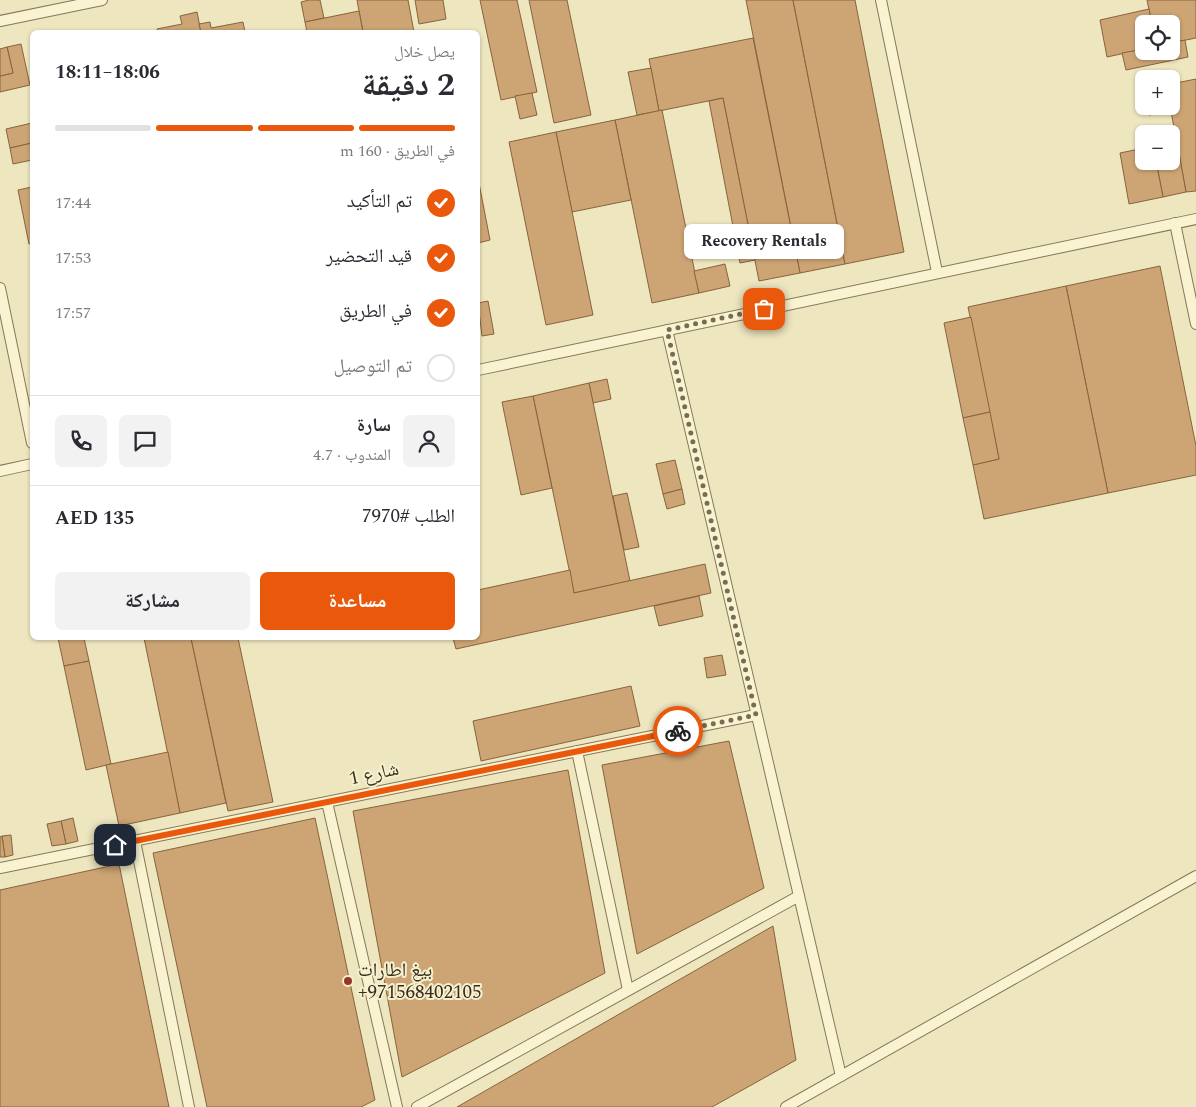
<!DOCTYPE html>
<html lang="ar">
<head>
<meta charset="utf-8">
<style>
	:root { --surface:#fff; --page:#f2f2f3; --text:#2b2b33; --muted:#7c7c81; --line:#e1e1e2; --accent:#ea580c }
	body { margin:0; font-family:Spectral,"Noto Naskh Arabic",serif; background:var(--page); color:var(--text); direction:rtl; height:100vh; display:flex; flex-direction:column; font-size:19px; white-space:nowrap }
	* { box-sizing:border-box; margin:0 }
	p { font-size:16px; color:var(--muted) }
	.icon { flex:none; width:28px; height:28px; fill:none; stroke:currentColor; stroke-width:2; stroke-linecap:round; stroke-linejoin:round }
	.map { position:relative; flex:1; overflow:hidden; direction:ltr }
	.sheet { position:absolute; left:30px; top:30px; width:450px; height:610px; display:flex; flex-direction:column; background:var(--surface); border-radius:8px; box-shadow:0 1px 4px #0004; direction:rtl }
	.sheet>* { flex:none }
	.tools { position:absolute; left:1135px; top:15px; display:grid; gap:10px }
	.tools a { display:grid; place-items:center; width:45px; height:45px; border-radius:8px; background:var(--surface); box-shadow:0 1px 4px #0004; font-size:25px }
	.pin { position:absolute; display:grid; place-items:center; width:42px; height:42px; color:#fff; margin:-21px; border-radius:10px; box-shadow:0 2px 8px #0006 }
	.courier { position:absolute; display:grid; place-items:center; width:50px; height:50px; margin:-25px; border:4px solid #ea580c; border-radius:50%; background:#fff; color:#222; box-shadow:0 1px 6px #0007 }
	.bubble { position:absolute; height:35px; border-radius:8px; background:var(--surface); box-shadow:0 1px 4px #0004; font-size:16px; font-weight:700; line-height:35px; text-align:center; direction:rtl }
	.head em { font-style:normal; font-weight:700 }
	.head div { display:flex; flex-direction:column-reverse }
	.head { display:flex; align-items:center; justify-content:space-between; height:85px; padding:0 25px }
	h1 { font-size:32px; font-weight:700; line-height:38px }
	.bar { display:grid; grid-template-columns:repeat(4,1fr); gap:8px 5px; align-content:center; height:60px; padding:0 25px }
	.bar i { height:6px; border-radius:4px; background:var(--line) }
	.bar .active { background:var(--accent) }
	.bar p { grid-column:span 4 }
	.line { display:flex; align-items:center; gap:12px; padding:0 25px; border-top:1px solid var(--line) }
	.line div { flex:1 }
	.round { display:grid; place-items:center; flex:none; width:52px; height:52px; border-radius:8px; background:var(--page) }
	ol { padding:0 25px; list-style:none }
	li { display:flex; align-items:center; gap:15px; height:55px }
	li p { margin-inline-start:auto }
	li .icon { padding:5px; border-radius:50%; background:var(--accent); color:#fff; stroke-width:4 }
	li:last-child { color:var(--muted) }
	li i { width:28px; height:28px; border:2px solid var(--line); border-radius:50% }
	.primary-button { display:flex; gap:10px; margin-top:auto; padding:10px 25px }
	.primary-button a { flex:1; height:58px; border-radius:8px; background:var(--accent); color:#fff; font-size:20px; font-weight:700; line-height:58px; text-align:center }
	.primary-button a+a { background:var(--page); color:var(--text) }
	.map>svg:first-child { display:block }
</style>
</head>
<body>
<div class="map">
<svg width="1196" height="1107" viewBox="0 0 1196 1107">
	<rect width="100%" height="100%" fill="#eee6bf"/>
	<g fill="#cda575" stroke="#86643d">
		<path d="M309,0H320L324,18L305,22L301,2Z"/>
		<path d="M357,0H408L414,32H363Z"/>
		<path d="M415,0H443L446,19L419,24Z"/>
		<path d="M480,0H517L537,92L501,100Z"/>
		<path d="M529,0H567L591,115L554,123Z"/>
		<path d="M746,0H793L845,264L800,273Z"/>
		<path d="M793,0H855L904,252L845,264Z"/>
		<path d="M1147,0H1196V38L1171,43V24H1152Z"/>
		<path d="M1149,9L1152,24H1144V49L1107,57L1100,20Z"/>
		<path d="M359,11L363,32H307L305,22Z"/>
		<path d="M197,12L201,32H158L157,29L182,24L180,16Z"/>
		<path d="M210,22L211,28L243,22L245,32H201L199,24Z"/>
		<path d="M753,38L800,273L759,281L723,98L659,111L649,59Z"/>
		<path d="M1185,40L1188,57L1126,70L1122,53L1144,49V51H1171V43Z"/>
		<path d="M21,44L30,85L0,92V76L13,73L7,47Z"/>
		<path d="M7,47L13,73L0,76V49Z"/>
		<path d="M651,68L659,111L637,115L628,72Z"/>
		<path d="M1196,79V191L1186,192L1170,106L1171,84Z"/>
		<path d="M532,93L537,115L520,119L515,96Z"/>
		<path d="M723,98L755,260L740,263L709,101Z"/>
		<path d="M1148,106H1170L1171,111L1149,115Z"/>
		<path d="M662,110L699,293L652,303L615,120Z"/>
		<path d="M615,120L631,200L572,212L556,132Z"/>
		<path d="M32,123V143L10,148L6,129Z"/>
		<path d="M556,132L593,315L546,325L509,142Z"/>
		<path d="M1177,142L1186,192L1163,197L1156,161H1171V143Z"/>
		<path d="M32,143V160L13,164L10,148Z"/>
		<path d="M1144,148V161H1156L1163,197L1129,204L1120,153Z"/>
		<path d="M478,178L490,240L478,243Z"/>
		<path d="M32,187V243L29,244L18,190Z"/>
		<path d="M725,264L730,286L699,293L694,271Z"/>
		<path d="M1160,266L1196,446V475L1108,493L1066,286Z"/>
		<path d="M1066,286L1108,493L984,519L973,465L999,459L968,307Z"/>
		<path d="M488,301L494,334L482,336L478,303Z"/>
		<path d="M971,317L990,412L963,418L944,323Z"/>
		<path d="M607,379L611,399L593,403L589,383Z"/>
		<path d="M589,383L630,581L574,593L533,396Z"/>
		<path d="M533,396L552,488L521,495L502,402Z"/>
		<path d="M990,412L999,459L973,465L963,418Z"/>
		<path d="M675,460L682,489L663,494L656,464Z"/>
		<path d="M682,489L685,504L667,509L663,494Z"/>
		<path d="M627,493L639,547L624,550L613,496Z"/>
		<path d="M705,564L711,593L456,649L453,638H478V590L570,570L574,593Z"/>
		<path d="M699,596L703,616L659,626L654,606Z"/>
		<path d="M58,638H84L89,661L64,666Z"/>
		<path d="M144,638H191L226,803L180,813Z"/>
		<path d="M191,638H238L273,802L228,811Z"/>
		<path d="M722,655L726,675L707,678L704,658Z"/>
		<path d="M89,661L111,764L86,770L64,666Z"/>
		<path d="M631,686L640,726L481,761L473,721Z"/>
		<path d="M729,741L764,888L637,954L602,765Z"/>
		<path d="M168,752L180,813L119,826L106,765Z"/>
		<path d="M568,770L605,973L402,1077L353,811Z"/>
		<path d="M73,818L78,841L66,844L61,821Z"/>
		<path d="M315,818L375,1100L361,1107H207L153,853Z"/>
		<path d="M61,821L66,844L52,846L47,824Z"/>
		<path d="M11,835L13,855L5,857L2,836Z"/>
		<path d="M2,836L5,857H0V837Z"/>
		<path d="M119,864L169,1107H0V890Z"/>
		<path d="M773,926L796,1060L712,1107H457Z"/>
	</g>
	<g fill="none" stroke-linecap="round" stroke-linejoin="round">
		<defs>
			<g id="service">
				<path d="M881,0L937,272"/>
				<path d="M0,21L102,0"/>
				<path d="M1175,223L1196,324"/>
				<path d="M0,288L32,443"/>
				<path d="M667,330L841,1076"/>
				<path d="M478,370L1196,219"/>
				<path d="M0,471L32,464"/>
				<path d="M577,751L628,990"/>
				<path d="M327,802L397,1107"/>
				<path d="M135,841L189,1107"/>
				<path d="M0,868L756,715"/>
				<path d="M417,1107L799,896"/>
				<path d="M786,1107L1196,876"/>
			</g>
		</defs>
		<use href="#service" stroke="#877757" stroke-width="12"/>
		<use href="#service" stroke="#f9f3d2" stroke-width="10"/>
	</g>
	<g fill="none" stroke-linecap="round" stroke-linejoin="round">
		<path stroke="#766d55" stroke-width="5" stroke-dasharray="0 9" d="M678,731L756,715L667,330L764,309"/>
		<path stroke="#ea580c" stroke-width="6" d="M115,845L678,731"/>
	</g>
	<circle fill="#973527" stroke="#f6f0cf" stroke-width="2" cx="348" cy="981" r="5"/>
	<g text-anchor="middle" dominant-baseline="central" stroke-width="4" stroke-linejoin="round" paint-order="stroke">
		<g font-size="19" fill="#362c1c" stroke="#f6f0cf">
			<text transform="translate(374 774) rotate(-12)">شارع 1</text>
		</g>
		<g font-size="19" fill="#362c1c" stroke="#f6f0cf" text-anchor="start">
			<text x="358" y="970">بيغ اطارات<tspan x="358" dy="22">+971568402105</tspan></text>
		</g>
	</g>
</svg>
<div class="tools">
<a><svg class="icon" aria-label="locate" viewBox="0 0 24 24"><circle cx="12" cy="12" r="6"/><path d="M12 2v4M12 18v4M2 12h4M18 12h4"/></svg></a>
<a>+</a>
<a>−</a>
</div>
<div class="pin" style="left:764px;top:309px;background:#ea580c"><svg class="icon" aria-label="bag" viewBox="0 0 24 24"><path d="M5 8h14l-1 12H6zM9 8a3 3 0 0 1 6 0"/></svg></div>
<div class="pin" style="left:115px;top:845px;background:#1f2937"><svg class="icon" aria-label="home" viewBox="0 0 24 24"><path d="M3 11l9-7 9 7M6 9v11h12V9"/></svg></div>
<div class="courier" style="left:678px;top:731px"><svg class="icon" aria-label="bike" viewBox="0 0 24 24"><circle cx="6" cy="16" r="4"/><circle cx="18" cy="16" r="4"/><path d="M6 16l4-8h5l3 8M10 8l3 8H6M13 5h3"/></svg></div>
<div class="bubble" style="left:684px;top:224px;width:160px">Recovery Rentals</div>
<section class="sheet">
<div class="head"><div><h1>2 دقيقة</h1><p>يصل خلال</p></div><em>18:06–18:11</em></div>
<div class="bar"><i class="active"></i><i class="active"></i><i class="active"></i><i></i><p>في الطريق · 160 m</p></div>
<ol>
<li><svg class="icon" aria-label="check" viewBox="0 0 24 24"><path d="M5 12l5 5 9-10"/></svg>تم التأكيد<p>17:44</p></li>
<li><svg class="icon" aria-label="check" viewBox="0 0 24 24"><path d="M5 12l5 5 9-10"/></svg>قيد التحضير<p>17:53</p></li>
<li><svg class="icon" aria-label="check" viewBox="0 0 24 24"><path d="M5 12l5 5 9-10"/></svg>في الطريق<p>17:57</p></li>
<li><i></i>تم التوصيل</li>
</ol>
<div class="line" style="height:90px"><a class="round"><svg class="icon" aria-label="person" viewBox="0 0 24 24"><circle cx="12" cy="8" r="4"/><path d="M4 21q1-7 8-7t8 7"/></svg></a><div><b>سارة</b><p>المندوب · 4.7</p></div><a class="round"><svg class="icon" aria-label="chat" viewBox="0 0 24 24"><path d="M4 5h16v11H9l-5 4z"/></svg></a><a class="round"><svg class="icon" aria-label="phone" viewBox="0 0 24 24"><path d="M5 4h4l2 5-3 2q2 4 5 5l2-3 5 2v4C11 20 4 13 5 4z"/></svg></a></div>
<div class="line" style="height:65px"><div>الطلب #7970</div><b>AED 135</b></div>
<div class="primary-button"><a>مساعدة</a><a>مشاركة</a></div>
</section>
</div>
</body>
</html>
